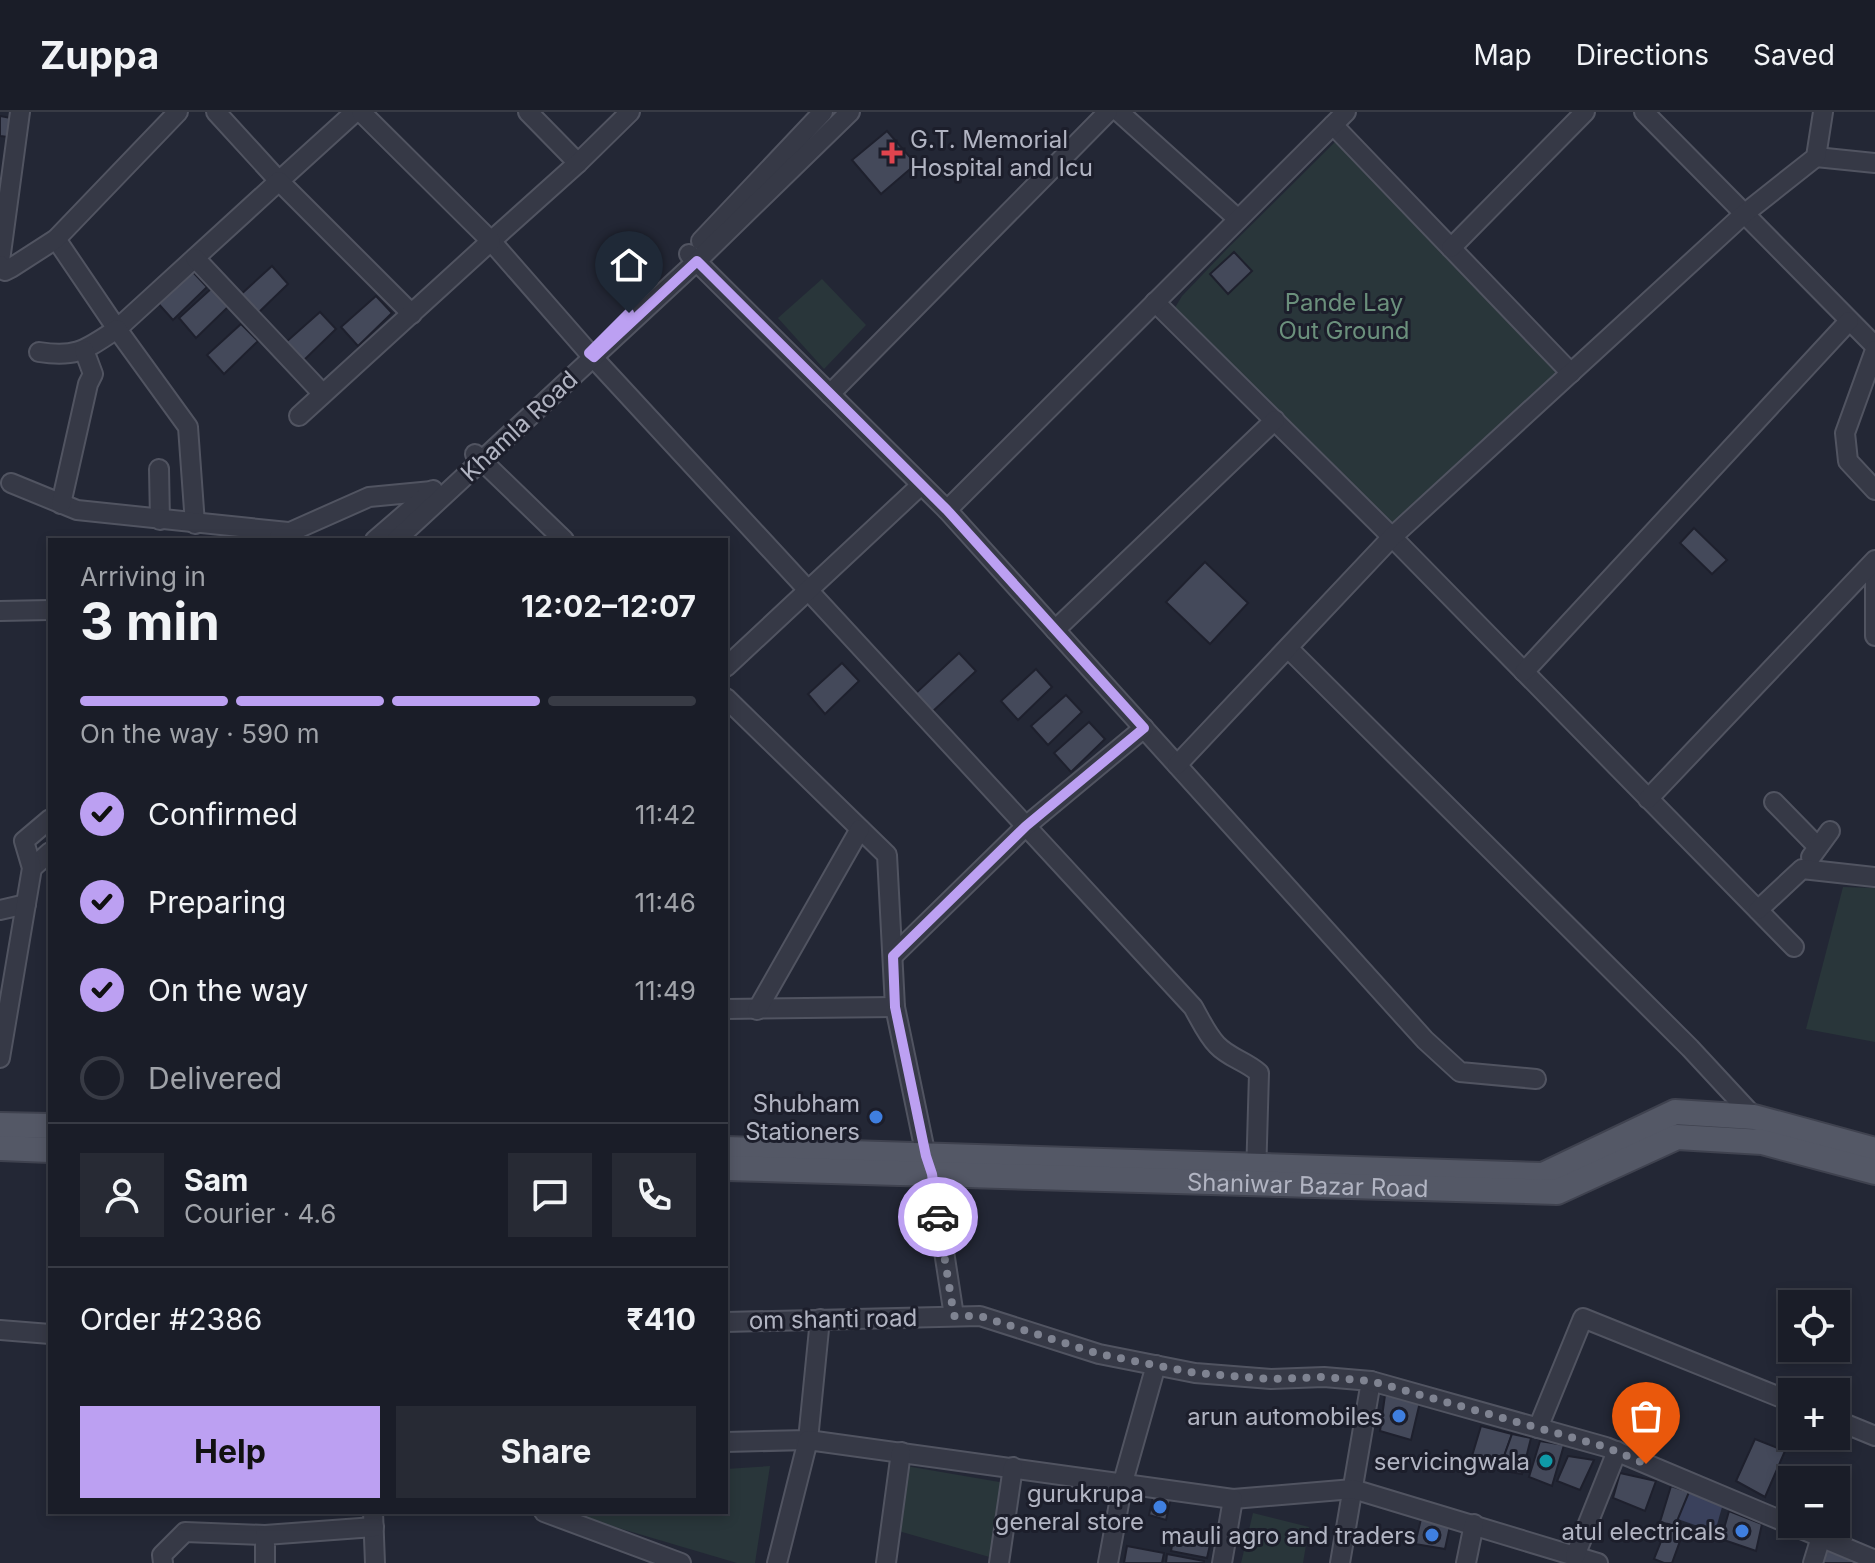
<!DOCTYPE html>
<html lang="en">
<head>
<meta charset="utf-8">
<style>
	:root { --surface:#1a1d28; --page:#272a34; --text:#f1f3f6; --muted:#9fa2a8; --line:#383b45; --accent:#bca0f2 }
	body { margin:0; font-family:Inter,sans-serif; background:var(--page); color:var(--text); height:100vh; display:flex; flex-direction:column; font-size:30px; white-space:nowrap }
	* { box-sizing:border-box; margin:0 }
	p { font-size:26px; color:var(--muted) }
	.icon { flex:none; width:44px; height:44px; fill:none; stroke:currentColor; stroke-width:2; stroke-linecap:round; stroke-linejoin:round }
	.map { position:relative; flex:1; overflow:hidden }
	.side { position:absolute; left:48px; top:426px; width:680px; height:976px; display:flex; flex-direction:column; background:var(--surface); border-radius:0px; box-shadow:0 4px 12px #0003,0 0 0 2px var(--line) }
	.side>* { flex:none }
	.tools { position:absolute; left:1778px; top:1178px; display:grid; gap:16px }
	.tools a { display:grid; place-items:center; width:72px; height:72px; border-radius:0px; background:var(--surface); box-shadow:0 4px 12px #0003,0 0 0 2px var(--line); font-size:40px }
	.pin { position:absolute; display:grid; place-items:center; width:68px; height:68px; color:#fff; margin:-82px -34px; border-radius:50% 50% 50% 0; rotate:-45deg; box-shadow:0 0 8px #0007 }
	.pin .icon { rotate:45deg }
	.courier { position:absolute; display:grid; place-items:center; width:80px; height:80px; margin:-40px; border:6px solid #bca0f2; border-radius:50%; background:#fff; color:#222; box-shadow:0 2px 10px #0007 }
	.summary em { font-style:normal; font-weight:700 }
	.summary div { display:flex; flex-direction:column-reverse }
	.summary { display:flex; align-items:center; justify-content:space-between; height:136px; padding:0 32px }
	h1 { font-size:52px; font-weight:700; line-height:60px }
	.bar { display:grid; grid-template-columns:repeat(4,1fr); gap:12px 8px; align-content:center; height:96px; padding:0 32px }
	.bar i { height:10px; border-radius:6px; background:var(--line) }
	.bar .on { background:var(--accent) }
	.bar p { grid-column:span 4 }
	.line { display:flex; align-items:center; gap:20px; padding:0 32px; border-top:2px solid var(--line) }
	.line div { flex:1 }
	.round { display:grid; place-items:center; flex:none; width:84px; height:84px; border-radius:0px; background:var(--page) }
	ol { padding:0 32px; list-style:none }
	li { display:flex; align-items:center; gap:24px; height:88px }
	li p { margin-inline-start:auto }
	li .icon { padding:8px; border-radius:50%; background:var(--accent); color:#111; stroke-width:4 }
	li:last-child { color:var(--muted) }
	li i { width:44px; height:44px; border:4px solid var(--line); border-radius:50% }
	.button { display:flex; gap:16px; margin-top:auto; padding:16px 32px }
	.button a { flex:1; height:92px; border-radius:0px; background:var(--accent); color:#111; font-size:32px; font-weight:700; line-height:92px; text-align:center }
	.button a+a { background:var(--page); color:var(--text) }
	header { display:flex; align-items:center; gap:48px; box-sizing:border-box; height:112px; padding:0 40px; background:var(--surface); border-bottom:2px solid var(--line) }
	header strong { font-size:38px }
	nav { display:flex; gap:44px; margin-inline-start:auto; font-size:28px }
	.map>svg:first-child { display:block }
</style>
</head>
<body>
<header>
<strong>Zuppa</strong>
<nav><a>Map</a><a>Directions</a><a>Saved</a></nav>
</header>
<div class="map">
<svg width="1875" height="1451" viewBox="0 0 1875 1451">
	<rect width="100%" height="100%" fill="#232735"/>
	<g fill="#29363a">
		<path d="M1335,30L1391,82L1563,260L1395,415L1365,389L1173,199L1182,184L1228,136Z"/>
		<path d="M822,167L866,213L824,257L778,206Z"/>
		<path d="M1843,775L1875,776V930L1806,917Z"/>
		<path d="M770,1354L755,1451H737L578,1404L579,1400H726V1357Z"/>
		<path d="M906,1354L1011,1372L1000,1448L895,1418Z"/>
		<path d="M1253,1401L1309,1415L1303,1451H1241Z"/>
	</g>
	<path fill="#3a415c" d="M1689,1380L1722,1395L1715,1420L1672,1405Z"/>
	<g fill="#44495a" stroke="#1e202d" stroke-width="2">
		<path d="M0,4L11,6L8,25L0,24Z"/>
		<path d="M887,19L916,52L881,82L852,48Z"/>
		<path d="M1234,140L1252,159L1228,182L1210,162Z"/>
		<path d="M272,154L288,172L254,205L237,186Z"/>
		<path d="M191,158L207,175L173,208L156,189Z"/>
		<path d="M213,175L230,193L196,226L179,206Z"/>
		<path d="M376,184L392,201L358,234L341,215Z"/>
		<path d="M320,200L336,217L302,250L285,231Z"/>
		<path d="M241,212L258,229L224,262L207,243Z"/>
		<path d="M1694,416L1727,448L1712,462L1680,431Z"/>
		<path d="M1205,450L1248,491L1210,532L1166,490Z"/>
		<path d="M959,541L976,559L932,600L915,582Z"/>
		<path d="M842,551L859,569L825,602L808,582Z"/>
		<path d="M1036,557L1052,575L1018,608L1001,589Z"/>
		<path d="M1066,583L1082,600L1048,633L1031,614Z"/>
		<path d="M1089,610L1105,627L1071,660L1054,641Z"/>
		<path d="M1385,1283L1420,1290L1411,1328L1380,1319Z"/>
		<path d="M1650,1291L1668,1295L1664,1318L1641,1311Z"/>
		<path d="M1481,1314L1512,1322L1501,1353L1472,1344Z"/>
		<path d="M1512,1322L1531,1326L1522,1362L1499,1358Z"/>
		<path d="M1755,1327L1785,1339L1765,1385L1736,1369Z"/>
		<path d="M1540,1329L1564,1333L1552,1374L1529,1365Z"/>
		<path d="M1568,1344L1594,1348L1580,1378L1557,1369Z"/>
		<path d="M1620,1361L1656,1369L1645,1399L1613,1386Z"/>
		<path d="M1671,1374L1689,1380L1675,1414L1660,1410Z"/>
		<path d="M1154,1380L1171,1386L1166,1408L1149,1403Z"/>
		<path d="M1729,1399L1762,1412L1756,1439L1721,1427Z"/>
		<path d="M1421,1407L1450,1414L1445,1437L1415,1432Z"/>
		<path d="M1668,1412L1684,1418L1672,1451H1664L1654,1447Z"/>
		<path d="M1175,1417L1212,1424L1207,1446L1171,1439Z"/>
		<path d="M1127,1434L1164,1441L1162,1451H1124Z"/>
		<path d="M1823,1437L1856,1448L1855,1451H1819Z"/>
		<path d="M1167,1442L1204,1449V1451H1166Z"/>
	</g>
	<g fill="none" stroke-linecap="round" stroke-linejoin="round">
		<defs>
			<g id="minor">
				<path d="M216,0L279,69L355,0"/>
				<path d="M528,0L578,51"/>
				<path d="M630,0L578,51L491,129L589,241L1193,895C1200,907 1207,923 1217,933C1229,946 1246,949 1259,961L1256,1065"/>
				<path d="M1119,0L1238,107"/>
				<path d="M1644,0L1875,234"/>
				<path d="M1333,13L1571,261"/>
				<path d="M1816,45L1875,51"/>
				<path d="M56,127L117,217L279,69L412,202"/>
				<path d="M701,129L823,0"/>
				<path d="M1451,136L1585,0"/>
				<path d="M689,142L947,398L1425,928L1460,960L1536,967"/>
				<path d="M195,146L322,281"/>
				<path d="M0,149L20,0"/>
				<path d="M0,153L5,159L11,156L56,127L178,0"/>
				<path d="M1155,190L1392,425L1794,835"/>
				<path d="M1875,238L1845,321L1848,349L1875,378"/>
				<path d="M39,240C78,246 86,237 117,217L188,315L195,412"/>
				<path d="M830,282L1108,0"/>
				<path d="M299,304L491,129L361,0"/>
				<path d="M475,342L564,428"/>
				<path d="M159,357L160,408"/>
				<path d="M11,371L77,398L288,420"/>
				<path d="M61,392L88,272L93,262L84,238"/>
				<path d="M947,398L1346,0"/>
				<path d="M279,425L369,385L432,379"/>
				<path d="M375,428L433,378"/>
				<path d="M396,428L697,149L850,0"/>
				<path d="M1875,466V524"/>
				<path d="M0,499L50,498"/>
				<path d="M1055,518L1275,308"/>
				<path d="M1288,536L1690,936L1754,1005"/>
				<path d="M726,555L921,373"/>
				<path d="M1524,560L1849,209"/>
				<path d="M726,586L887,743L895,895L926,1044L932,1062L954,1204"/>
				<path d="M1177,653L1392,425L1744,102L1816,45L1823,0"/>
				<path d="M1648,687L1875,448"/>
				<path d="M1774,690L1818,735"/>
				<path d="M1811,745L1830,719"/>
				<path d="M32,756L50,740"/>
				<path d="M0,798L26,792"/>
				<path d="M1758,798L1802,757L1875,765"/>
				<path d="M893,844L1026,714L1144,616"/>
				<path d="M726,897L895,895"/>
				<path d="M757,898L860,717"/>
				<path d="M0,946L32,756L24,729L50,707"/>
				<path d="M726,1210L980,1204L1099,1242L1195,1261L1271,1267L1324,1265L1371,1269L1340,1451"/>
				<path d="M0,1218L50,1222"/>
				<path d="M1371,1269L1606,1335L1875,1448"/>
				<path d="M1836,1308L1875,1324"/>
				<path d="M1538,1316L1583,1206L1792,1290"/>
				<path d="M726,1330L808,1328L820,1207"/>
				<path d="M1233,1387L1353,1377L1598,1451"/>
				<path d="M373,1400L375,1451"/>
				<path d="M544,1400L681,1451"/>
				<path d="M1575,1444L1617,1339"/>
				<path d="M163,1451L162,1443L185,1420L265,1423"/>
				<path d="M265,1451V1423L374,1415"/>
				<path d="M777,1451L808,1328L1233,1387L1222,1451"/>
				<path d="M886,1451L901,1340"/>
				<path d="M999,1451L1013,1355"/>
				<path d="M1108,1451L1123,1370L1156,1253"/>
				<path d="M1466,1451L1474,1412"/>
				<path d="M1813,1451L1821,1425"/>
			</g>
			<g id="major">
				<path d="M0,1013L50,1014"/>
				<path d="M0,1036L50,1038"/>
				<path d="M726,1037L1543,1063L1675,1000L1754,1005L1875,1038"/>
				<path id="s1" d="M726,1056L1557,1080L1677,1025L1762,1030L1875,1060"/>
			</g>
		</defs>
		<use href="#minor" stroke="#515461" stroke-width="22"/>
		<use href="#major" stroke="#3f424f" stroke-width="28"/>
		<use href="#minor" stroke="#363946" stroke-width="18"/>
		<use href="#major" stroke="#545866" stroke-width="24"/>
	</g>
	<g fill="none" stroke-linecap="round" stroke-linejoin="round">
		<path stroke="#7f8391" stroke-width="8" stroke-dasharray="0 14.4" d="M938,1105L954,1204H980L1099,1242L1195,1261L1271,1267L1324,1265L1371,1269L1606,1335L1646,1352"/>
		<path stroke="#bca0f2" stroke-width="10" d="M629,201L589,241L594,245L697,149L947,398L1144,616L1026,714L893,844L895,895L926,1044L932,1062L938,1105"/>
	</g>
	<path fill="#e0444e" stroke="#1c1e2b" stroke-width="3" d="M888 29h8v8h8v8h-8v8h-8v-8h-8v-8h8z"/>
	<g fill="#3f7fe0" stroke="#1c1e2b" stroke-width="3">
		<circle cx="876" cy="1005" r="8"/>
		<circle cx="1399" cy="1304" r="8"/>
		<circle cx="1160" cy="1395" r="8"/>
		<circle cx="1742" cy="1419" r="8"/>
		<circle cx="1432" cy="1423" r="8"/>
	</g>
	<circle fill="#0f9aa8" stroke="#1c1e2b" stroke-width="3" cx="1546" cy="1349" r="8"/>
	<g text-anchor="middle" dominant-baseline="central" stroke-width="6" stroke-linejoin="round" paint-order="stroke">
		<g font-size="24" fill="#b1b4c2" stroke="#1c1e2b" text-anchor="end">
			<text x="910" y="27" text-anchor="start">G.T. Memorial<tspan x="910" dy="28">Hospital and Icu</tspan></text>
			<text x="860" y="991">Shubham<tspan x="860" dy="28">Stationers</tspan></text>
			<text x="1383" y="1304">arun automobiles</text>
			<text x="1530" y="1349">servicingwala</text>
			<text x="1144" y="1381">gurukrupa<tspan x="1144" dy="28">general store</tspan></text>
			<text x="1726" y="1419">atul electricals</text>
			<text x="1416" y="1423">mauli agro and traders</text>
		</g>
		<g font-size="24" fill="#6b907c" stroke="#1c1e2b">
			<text x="1344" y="190">Pande Lay<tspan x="1344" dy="28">Out Ground</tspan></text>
		</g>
		<g font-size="24" fill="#b1b4c2" stroke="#1c1e2b">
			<text transform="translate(519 314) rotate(-43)">Khamla Road</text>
			<text stroke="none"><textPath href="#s1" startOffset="582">Shaniwar Bazar Road</textPath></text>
			<text transform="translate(833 1207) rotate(-1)">om shanti road</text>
		</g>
	</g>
</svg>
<div class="tools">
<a><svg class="icon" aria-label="locate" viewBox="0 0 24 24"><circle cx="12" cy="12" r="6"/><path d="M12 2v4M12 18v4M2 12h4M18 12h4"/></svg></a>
<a>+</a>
<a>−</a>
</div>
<div class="pin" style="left:1646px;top:1352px;background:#ea580c"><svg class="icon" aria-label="bag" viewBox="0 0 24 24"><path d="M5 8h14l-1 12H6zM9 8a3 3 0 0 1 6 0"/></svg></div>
<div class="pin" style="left:629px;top:201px;background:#1f2937"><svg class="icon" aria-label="home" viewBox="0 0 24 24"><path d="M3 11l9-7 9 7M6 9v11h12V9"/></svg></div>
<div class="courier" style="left:938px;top:1105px"><svg class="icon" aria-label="car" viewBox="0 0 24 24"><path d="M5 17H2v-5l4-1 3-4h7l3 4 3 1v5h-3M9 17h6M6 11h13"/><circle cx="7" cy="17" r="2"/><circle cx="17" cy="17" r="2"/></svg></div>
<section class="side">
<div class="summary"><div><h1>3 min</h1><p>Arriving in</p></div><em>12:02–12:07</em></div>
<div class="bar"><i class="on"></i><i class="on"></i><i class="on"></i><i></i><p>On the way · 590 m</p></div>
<ol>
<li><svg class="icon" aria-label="check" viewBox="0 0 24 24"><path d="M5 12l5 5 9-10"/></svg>Confirmed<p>11:42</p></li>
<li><svg class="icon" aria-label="check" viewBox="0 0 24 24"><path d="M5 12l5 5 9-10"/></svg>Preparing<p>11:46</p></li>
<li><svg class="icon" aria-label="check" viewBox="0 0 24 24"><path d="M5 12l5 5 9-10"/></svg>On the way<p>11:49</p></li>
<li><i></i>Delivered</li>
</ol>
<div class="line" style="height:144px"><a class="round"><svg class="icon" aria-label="person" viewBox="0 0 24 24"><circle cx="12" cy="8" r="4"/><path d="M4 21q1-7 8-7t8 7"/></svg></a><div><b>Sam</b><p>Courier · 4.6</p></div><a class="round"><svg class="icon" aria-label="chat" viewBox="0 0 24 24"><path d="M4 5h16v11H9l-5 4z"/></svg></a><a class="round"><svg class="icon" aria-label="phone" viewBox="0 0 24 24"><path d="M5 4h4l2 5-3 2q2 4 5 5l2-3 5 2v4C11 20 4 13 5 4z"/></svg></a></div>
<div class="line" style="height:104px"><div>Order #2386</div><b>₹410</b></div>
<div class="button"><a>Help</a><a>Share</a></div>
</section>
</div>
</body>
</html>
